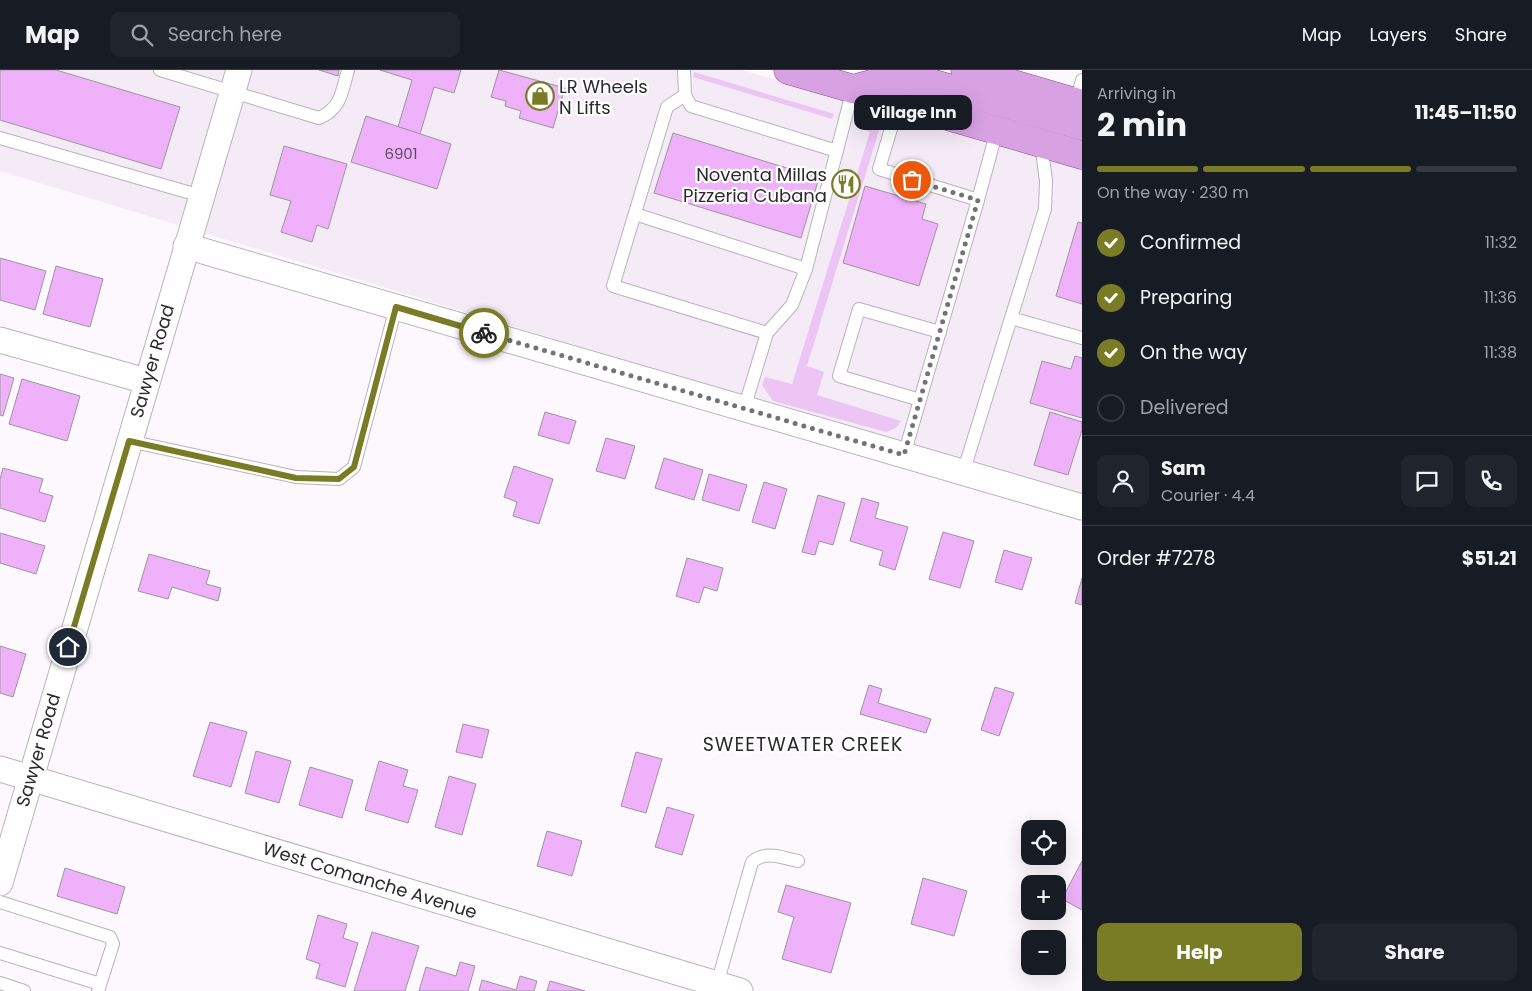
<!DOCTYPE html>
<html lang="en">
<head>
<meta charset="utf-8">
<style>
	:root { --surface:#171b24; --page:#20242c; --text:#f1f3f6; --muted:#9ea1a6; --line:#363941; --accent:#797c25 }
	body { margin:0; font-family:Poppins,sans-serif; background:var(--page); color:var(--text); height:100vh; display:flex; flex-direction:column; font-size:19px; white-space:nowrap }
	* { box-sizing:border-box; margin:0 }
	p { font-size:16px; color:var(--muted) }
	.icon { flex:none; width:28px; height:28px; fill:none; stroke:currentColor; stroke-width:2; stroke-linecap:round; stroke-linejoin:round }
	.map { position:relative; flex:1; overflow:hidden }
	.side { display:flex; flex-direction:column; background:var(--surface); width:450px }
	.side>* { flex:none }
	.controls { position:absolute; left:1021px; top:750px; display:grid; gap:10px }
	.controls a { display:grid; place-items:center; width:45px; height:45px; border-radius:10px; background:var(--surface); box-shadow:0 5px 20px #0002; font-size:25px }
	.pin { position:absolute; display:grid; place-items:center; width:42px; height:42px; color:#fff; margin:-21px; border:2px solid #fff; border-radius:50%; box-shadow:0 1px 5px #0007 }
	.courier { position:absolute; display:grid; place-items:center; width:50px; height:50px; margin:-25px; border:4px solid #797c25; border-radius:50%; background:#fff; color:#222; box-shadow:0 1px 6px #0007 }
	.bubble { position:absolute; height:35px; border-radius:10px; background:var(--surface); box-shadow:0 5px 20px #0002; font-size:16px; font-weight:700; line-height:35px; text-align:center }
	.head em { font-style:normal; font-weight:700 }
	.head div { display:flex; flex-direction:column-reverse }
	.head { display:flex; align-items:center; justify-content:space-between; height:85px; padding:0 15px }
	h1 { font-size:32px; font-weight:700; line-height:38px }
	.bar { display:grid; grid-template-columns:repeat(4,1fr); gap:8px 5px; align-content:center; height:60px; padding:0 15px }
	.bar i { height:6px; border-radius:4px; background:var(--line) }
	.bar .active { background:var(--accent) }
	.bar p { grid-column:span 4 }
	.line { display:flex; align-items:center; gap:12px; padding:0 15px; border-top:1px solid var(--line) }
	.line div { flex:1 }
	.round { display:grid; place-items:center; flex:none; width:52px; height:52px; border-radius:10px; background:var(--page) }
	ol { padding:0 15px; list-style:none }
	li { display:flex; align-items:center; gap:15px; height:55px }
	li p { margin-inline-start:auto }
	li .icon { padding:5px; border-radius:50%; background:var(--accent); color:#fff; stroke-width:4 }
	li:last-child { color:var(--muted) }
	li i { width:28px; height:28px; border:2px solid var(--line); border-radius:50% }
	.primary-button { display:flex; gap:10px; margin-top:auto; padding:10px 15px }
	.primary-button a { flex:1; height:58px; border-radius:10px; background:var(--accent); color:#fff; font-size:20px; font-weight:700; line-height:58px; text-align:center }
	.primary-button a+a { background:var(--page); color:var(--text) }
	header { display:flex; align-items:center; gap:30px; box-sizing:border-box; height:70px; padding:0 25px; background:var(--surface); border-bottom:1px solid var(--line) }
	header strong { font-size:24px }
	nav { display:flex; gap:28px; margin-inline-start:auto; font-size:18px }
	.search { width:350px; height:45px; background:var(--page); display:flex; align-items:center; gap:12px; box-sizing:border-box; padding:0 18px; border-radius:10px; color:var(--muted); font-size:19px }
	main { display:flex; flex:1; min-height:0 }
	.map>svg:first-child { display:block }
</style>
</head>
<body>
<header>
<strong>Map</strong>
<div class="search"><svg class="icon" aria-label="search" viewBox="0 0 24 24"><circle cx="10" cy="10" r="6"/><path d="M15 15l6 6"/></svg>Search here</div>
<nav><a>Map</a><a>Layers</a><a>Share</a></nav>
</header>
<main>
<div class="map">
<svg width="1082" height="921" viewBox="0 0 1082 921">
	<rect width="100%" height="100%" fill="#fdf8fe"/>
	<g fill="#f5ebf7">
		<path d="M0,0H228L181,156L0,101Z"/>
		<path d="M250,0H742L1082,99V425L673,305L201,162Z"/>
	</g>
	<g fill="#edc5f5">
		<path d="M694,2L834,44L832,49L693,7Z"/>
		<path d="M854,48L880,57L807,296L824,302L817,325L901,351L896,358L886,362L773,331L762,315L765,307L792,314L870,62L855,55Z"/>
	</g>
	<g fill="#efb1fa" stroke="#9b979c">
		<path d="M0,0H56L180,37L161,99L0,50Z"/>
		<path d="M319,0H339L338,6Z"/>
		<path d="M380,0H461L454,23L434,17L420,64L398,57L412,10Z"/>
		<path d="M499,0L565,18L553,58L519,48L521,41L505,36L506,31L491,27Z"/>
		<path d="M366,46L451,74L437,119L351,92Z"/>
		<path d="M673,63L819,108L801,168L654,123Z"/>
		<path d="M284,76L347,94L328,159L317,155L312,172L281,162L291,131L270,125Z"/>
		<path d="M865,116L926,134L922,149L938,154L919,216L843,193Z"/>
		<path d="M1078,152L1082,153V234L1056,226Z"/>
		<path d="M0,188L46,201L35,240L0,230Z"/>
		<path d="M56,196L103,209L90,257L43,244Z"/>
		<path d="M1075,286L1082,288V348L1030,333L1042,291L1071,299Z"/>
		<path d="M0,304L14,308L3,346L0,345Z"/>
		<path d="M22,309L80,326L67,371L9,354Z"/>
		<path d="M545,342L576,351L569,374L538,365Z"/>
		<path d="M1050,342L1082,352V360L1068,405L1034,395Z"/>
		<path d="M606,368L635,376L625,409L596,401Z"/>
		<path d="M664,388L703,400L694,430L655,418Z"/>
		<path d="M514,396L553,409L539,454L513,446L517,432L504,427Z"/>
		<path d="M3,398L43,409L39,422L53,426L45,452L0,438V409Z"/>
		<path d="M709,404L747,415L739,441L702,430Z"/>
		<path d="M764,412L787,419L775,459L752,452Z"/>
		<path d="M818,425L845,433L833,475L819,471L815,485L802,482Z"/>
		<path d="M862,428L879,433L875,448L908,457L895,500L879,495L883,481L850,471Z"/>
		<path d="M943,462L974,471L960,518L929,509Z"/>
		<path d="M0,463L45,476L36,504L0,493Z"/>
		<path d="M1004,480L1032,488L1022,520L995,512Z"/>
		<path d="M149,484L210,501L206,514L221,518L218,531L172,517L168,529L138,521Z"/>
		<path d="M687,488L723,498L717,521L704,517L699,533L676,526Z"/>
		<path d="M1082,508V535L1075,533Z"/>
		<path d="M0,576L26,584L13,627L0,623Z"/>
		<path d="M869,615L882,619L878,633L931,649L926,663L860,644Z"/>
		<path d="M995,617L1014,623L999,666L981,660Z"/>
		<path d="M210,652L247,662L231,717L193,706Z"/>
		<path d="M463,654L489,660L482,688L456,682Z"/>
		<path d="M256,681L291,691L279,733L245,723Z"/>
		<path d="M636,682L662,689L646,743L621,736Z"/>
		<path d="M379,691L408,700L403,716L418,720L408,753L365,740Z"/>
		<path d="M310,697L353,710L342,748L299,735Z"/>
		<path d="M449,706L476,714L462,765L435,757Z"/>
		<path d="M667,737L694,745L682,785L655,777Z"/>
		<path d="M547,761L582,771L572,806L537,796Z"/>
		<path d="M1082,791V840L1062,829Z"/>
		<path d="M65,798L125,817L117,844L57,826Z"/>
		<path d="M923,808L967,821L954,866L911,854Z"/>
		<path d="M786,815L851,833L831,903L782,889L794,847L778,842Z"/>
		<path d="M318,845L347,854L343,868L358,873L345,917L316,908L320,894L306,889Z"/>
		<path d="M372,862L419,876L405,921H354Z"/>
		<path d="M460,892L475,896L468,921H419L426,897L456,906Z"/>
		<path d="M520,906L537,911L534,921H479L482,910L516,920Z"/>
		<path d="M550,911L585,921H547Z"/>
	</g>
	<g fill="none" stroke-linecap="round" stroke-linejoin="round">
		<defs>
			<g id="service">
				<path d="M160,0L319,48C341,39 342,21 348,0"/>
				<path d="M684,0L685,25L691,36L837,81"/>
				<path d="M685,25L667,37L613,216L767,263"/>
				<path d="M899,32L879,99L978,130L904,385"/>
				<path d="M1076,33L1082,10"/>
				<path d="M0,68L201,126"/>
				<path d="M1041,73L1046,111L1045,139L1011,248L1082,268"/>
				<path d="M978,130L997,60"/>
				<path d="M635,144L806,199"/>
				<path d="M920,330L839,306L859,239L940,262"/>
				<path d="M744,339L767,263L792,235L806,199L853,19"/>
				<path d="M129,371L296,407L339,409L354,397L396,237"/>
				<path d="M963,403L1011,248"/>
				<path d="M0,832L110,867L113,874L98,921"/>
				<path d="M0,883L100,914"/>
				<path d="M0,913L24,921"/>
				<path d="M717,914L752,792C766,780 782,788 798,791"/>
			</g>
			<g id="minor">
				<path d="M186,176L1082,437"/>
				<path d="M0,270L146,311"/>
				<path d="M0,699L740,921"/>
				<path d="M0,813L239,0"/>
			</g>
			<g id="primary">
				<path d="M788,0L1082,85"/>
				<path d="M965,0L1082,34"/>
				<path d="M853,19L903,5L1082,56"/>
			</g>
		</defs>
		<use href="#service" stroke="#b8b3b9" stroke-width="14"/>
		<use href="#minor" stroke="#b8b3b9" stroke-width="27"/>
		<use href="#primary" stroke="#8a4e95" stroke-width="29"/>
		<use href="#service" stroke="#fff" stroke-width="12"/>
		<use href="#minor" stroke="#fff" stroke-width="25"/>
		<use href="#primary" stroke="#d7a1e2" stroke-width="28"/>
	</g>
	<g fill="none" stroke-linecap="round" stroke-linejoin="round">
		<path stroke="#747276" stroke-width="5" stroke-dasharray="0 9" d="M484,263L904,385L978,130L912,110"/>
		<path stroke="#797c25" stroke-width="6" d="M68,577L129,371L296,408L339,409L354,397L396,237L484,263"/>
	</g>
	<defs>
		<symbol id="shop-ring" viewBox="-11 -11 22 22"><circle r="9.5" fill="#fff" stroke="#797c25" stroke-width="1.5"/><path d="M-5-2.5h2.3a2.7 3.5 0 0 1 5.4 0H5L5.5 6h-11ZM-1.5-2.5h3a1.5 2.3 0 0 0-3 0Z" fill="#797c25"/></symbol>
		<symbol id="restaurant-ring" viewBox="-11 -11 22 22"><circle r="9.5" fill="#fff" stroke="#797c25" stroke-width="1.5"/><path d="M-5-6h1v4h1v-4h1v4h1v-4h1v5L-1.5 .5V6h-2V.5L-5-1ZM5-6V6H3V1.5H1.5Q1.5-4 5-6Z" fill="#797c25"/></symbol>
	</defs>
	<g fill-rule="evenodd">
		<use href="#shop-ring" x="524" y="10" width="32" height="32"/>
		<use href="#restaurant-ring" x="830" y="98" width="32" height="32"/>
	</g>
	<g text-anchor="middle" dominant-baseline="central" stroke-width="4.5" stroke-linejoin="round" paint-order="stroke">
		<g font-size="15" fill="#5c4c60">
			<text x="401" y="83">6901</text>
		</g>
		<g font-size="18" fill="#2b2a2c" stroke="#fff" text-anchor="start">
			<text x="559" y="16">LR Wheels<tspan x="559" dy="21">N Lifts</tspan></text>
			<text x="827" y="104" text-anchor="end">Noventa Millas<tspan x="827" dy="21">Pizzeria Cubana</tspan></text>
		</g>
		<g font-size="18" fill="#2b2a2c" stroke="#fff">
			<text transform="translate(152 291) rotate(-74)">Sawyer Road</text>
			<text transform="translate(38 680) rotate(-74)">Sawyer Road</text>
			<text transform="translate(370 810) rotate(17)">West Comanche Avenue</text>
		</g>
		<g font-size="19" letter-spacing="1" fill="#2b2a2c" stroke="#fff">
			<text x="803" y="674">SWEETWATER CREEK</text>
		</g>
	</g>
</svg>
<div class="controls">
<a><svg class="icon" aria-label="locate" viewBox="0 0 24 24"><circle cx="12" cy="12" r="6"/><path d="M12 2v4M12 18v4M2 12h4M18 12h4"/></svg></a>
<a>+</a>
<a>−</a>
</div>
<div class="pin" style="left:912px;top:110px;background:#ea580c"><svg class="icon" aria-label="bag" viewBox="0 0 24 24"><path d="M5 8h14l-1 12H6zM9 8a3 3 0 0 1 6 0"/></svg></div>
<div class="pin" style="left:68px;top:577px;background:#1f2937"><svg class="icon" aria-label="home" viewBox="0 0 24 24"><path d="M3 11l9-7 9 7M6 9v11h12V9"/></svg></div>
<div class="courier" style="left:484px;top:263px"><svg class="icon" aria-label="bike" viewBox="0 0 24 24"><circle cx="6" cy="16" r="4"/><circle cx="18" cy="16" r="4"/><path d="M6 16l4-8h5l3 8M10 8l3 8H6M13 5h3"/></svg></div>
<div class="bubble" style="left:854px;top:25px;width:118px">Village Inn</div>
</div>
<section class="side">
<div class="head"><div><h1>2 min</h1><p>Arriving in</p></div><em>11:45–11:50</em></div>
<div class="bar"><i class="active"></i><i class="active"></i><i class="active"></i><i></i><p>On the way · 230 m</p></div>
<ol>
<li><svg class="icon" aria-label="check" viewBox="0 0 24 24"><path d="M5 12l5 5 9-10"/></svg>Confirmed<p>11:32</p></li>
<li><svg class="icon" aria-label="check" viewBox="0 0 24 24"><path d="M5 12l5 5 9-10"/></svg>Preparing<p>11:36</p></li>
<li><svg class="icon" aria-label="check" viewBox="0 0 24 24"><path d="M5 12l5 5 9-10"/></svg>On the way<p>11:38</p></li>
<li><i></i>Delivered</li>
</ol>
<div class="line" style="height:90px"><a class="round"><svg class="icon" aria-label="person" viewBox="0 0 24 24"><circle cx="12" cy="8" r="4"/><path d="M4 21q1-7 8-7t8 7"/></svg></a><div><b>Sam</b><p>Courier · 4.4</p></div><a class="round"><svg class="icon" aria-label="chat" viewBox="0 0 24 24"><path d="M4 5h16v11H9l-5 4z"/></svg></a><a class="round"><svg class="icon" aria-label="phone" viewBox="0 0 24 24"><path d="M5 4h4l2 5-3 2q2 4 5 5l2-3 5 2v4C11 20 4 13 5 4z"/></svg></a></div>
<div class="line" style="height:65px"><div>Order #7278</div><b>$51.21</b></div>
<div class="primary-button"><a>Help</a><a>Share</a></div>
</section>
</main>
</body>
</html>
